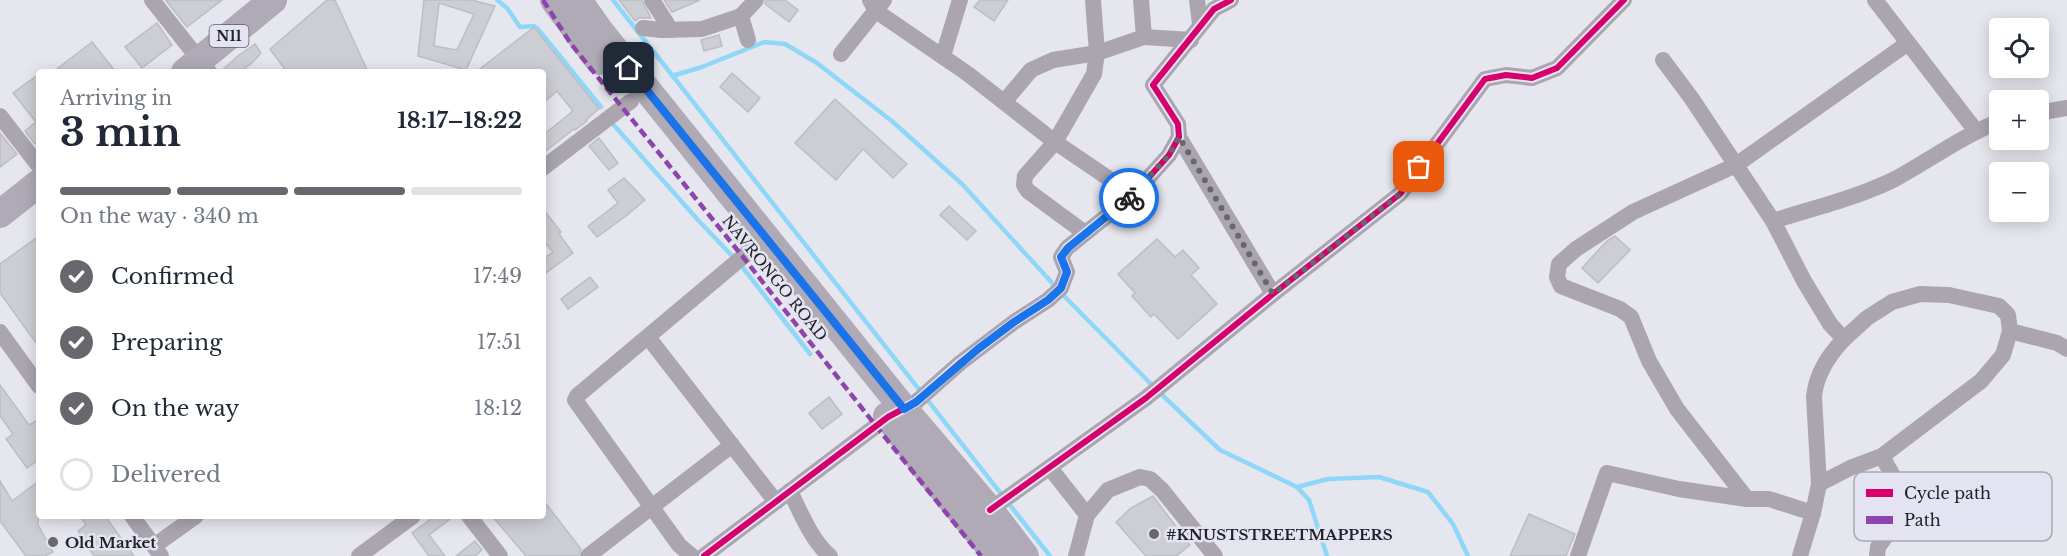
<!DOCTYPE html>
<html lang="en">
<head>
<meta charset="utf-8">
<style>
	:root { --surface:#fff; --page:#f6f6f7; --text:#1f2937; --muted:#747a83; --line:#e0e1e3; --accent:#67676d }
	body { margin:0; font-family:"Libre Baskerville",serif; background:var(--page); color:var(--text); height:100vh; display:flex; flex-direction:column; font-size:22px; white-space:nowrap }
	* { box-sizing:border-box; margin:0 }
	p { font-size:20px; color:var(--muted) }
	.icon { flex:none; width:33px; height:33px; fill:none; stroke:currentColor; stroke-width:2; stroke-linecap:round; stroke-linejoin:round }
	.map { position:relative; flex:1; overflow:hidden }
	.panel { position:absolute; left:36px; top:69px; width:510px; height:450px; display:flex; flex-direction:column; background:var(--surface); border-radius:6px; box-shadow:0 3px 15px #0003 }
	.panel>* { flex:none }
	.fabs { position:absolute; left:1989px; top:18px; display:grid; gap:12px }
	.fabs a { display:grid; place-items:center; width:60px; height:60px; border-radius:6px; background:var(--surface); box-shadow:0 3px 15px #0003; font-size:30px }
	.pin { position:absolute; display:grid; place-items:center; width:51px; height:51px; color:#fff; margin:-26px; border-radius:12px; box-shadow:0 3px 9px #0006 }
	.courier { position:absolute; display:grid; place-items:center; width:60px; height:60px; margin:-30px; border:4px solid #1a73e8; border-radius:50%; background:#fff; color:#222; box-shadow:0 2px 8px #0007 }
	.headline em { font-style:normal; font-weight:700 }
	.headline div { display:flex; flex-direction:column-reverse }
	.headline { display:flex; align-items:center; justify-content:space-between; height:102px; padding:0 24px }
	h1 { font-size:39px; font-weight:700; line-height:45px }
	.bar { display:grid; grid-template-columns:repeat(4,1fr); gap:9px 6px; align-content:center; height:72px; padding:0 24px }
	.bar i { height:8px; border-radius:4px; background:var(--line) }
	.bar .current { background:var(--accent) }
	.bar p { grid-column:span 4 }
	ol { padding:0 24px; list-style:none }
	li { display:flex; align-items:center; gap:18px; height:66px }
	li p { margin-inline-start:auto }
	li .icon { padding:6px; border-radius:50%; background:var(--accent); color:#fff; stroke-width:4 }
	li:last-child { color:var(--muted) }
	li i { width:33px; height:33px; border:3px solid var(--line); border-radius:50% }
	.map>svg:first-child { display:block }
</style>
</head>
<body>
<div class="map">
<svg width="2067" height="556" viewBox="0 0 2067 556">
	<rect width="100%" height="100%" fill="#e6e6ee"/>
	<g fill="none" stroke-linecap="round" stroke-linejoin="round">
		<g stroke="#8fd7f9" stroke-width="4.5">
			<path d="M497,0L507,8L520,27L534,26L538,29L601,107"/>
			<path d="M613,0L1050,556"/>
			<path d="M672,76L702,67L764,42L785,44L817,63L893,122L962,184L1064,296L1154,387"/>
			<path d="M611,122L698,220L734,258"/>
			<path d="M740,264L810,354"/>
			<path d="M1160,393L1220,450L1297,487L1309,500L1327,556"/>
			<path d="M1297,487L1328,479L1379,477L1428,492L1453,524L1468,556"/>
		</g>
	</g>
	<g fill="#ccced4" stroke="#bdbec4" stroke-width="1.5" fill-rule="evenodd">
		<path d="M168,0H222L187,27L166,1Z"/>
		<path d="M327,0H335L368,72H287L270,49Z"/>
		<path d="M424,0H472L495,6L466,70L418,56ZM439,3L474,14L457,50L434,46Z"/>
		<path d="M619,0H642L651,18H639L635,21Z"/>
		<path d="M664,0H700L672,12Z"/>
		<path d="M766,0H785L798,10L789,22L765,4Z"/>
		<path d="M980,0H1008L994,21L974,7Z"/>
		<path d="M157,23L172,45L142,68L125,47Z"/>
		<path d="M534,27L599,109L586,120L587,121L575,130L574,129L543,153V135L573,111L557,91L543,103V72H476Z"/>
		<path d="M719,35L722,46L704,51L701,40Z"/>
		<path d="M92,42L116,72H53Z"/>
		<path d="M255,44L261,53L252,63L240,72H220L239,55Z"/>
		<path d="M732,73L760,98L748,112L720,87Z"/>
		<path d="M39,74V141L35,144L25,131L36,122L13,93Z"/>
		<path d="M835,99L907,164L893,178L863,149L836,180L795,143Z"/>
		<path d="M0,133L17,154L0,167Z"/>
		<path d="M599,138L618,163L609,170L589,146Z"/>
		<path d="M624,178L645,200L626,216L597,237L588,226L618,203L608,190Z"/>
		<path d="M949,206L976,231L967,240L940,215Z"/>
		<path d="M543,209L561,232L559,234L573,253L543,275V259L553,252L543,240Z"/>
		<path d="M39,236V347L0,293V264Z"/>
		<path d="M1615,236L1630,250L1598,283L1582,268L1607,241Z"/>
		<path d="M1157,239L1175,257L1183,250L1199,268L1191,275L1217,304L1178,339L1154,314L1151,317L1132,296L1135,293L1118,274Z"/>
		<path d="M590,277L598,287L568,309L561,299Z"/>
		<path d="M0,385L29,425L39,419V459L27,468L6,439L13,434L0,416Z"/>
		<path d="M829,397L842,414L822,429L809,413Z"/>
		<path d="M0,481L12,501L39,481L38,525L53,552L45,556H26L0,521Z"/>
		<path d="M1153,496L1190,545L1176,556H1146L1116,522L1131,508Z"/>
		<path d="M543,500L581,549L578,556H526L492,516H543Z"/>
		<path d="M1529,514L1575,534L1566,556H1510Z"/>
		<path d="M80,516H105L134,556H94L78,531L86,525Z"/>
		<path d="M435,516H454L429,535L445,556H429L412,533Z"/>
		<path d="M475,541L482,550L475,556H456Z"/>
	</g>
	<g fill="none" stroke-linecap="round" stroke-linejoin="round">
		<g stroke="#aba5b0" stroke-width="16">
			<path d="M152,0L209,72"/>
			<path d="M652,0L671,30"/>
			<path d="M870,0L876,11L968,74L1055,142L1133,195"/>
			<path d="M1141,0L1144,37L1191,40"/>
			<path d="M1197,0L1200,24"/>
			<path d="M1875,0L1976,131"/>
			<path d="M741,16L748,40"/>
			<path d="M643,28L661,30L702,29L741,16L756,0"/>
			<path d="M841,54L884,0"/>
			<path d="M943,56L960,0"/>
			<path d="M1663,60L1692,99L1773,221L1804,281L1830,324L1844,339C1828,356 1816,374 1814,397L1819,484L1813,513L1800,556"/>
			<path d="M1004,102L1031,70L1053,60L1097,53L1144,37"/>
			<path d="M2038,113L2067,108"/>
			<path d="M0,116L39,166"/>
			<path d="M1179,137L1273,294"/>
			<path d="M543,168L631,101"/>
			<path d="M1773,221C1813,208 1857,198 1895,179C1930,160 1962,136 2000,121"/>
			<path d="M1085,233L1028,191L1024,185L1025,176L1055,142L1094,74L1097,53L1093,0"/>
			<path d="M2010,331L2057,343L2067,349"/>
			<path d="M0,332L39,386"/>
			<path d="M648,337L776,502"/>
			<path d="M1050,468L1087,515"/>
			<path d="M1819,484L1850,468L1882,456L1981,381L2003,355L2010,331L2008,315L1999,306L1949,295L1920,294L1892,302L1867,318L1844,339"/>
			<path d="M790,491C801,513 811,540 830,556"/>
			<path d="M1747,499L1677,409L1649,361L1631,317L1620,309L1561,286L1557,277L1559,264L1576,249L1633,212L1736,165L1908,43"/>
			<path d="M990,510L1146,398L1273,294L1400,194L1485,79L1506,75L1532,78L1557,68L1624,0"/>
			<path d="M132,516L161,556"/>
			<path d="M469,516L500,556"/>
			<path d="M154,546L196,516"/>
			<path d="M359,556L413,516"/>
			<path d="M588,556L732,445"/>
			<path d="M692,556L679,545L575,400L577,396L752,249"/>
			<path d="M704,556L888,417L916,402L960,363L1014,322L1048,300L1061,288L1067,272L1061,257L1067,248L1133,195L1169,155L1179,137L1178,124L1153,85L1214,9L1231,0"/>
			<path d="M1076,556L1087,515L1108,490L1140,477L1150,479L1162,490L1215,556"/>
			<path d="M1578,556L1607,473L1679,489L1747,499H1769L1813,513"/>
			<path d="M1877,556L1878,547L1903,512C1906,493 1890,472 1882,456"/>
		</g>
		<g stroke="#afaab5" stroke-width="28">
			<path d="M554,0L599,61"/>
			<path d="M578,0L599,30L904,409L990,510L1025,556"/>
			<path d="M185,72L273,0"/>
			<path d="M0,214L39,183"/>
			<path d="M887,416L931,475L997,556"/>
		</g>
		<path stroke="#8e44ad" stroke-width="4.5" stroke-dasharray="9 4.5" stroke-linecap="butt" d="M543,0L571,44L743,257L876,426L981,556"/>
		<defs>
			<g id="cycleway">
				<path d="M990,510L1146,398L1273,294L1400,194L1485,79L1506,75L1532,78L1557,68L1624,0"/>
				<path d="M704,556L888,417L916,402L960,363L1014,322L1048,300L1061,288L1067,272L1061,257L1067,248L1133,195L1169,155L1179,137L1178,124L1153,85L1214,9L1231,0"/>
			</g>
		</defs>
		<use href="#cycleway" stroke="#e3e3f1" stroke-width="10"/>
		<use href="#cycleway" stroke="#d6006c" stroke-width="6"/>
	</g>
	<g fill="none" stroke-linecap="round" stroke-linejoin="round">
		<path stroke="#67676d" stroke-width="6" stroke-dasharray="0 10.8" d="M1129,198L1169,155L1179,137L1273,294L1400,194L1419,167"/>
		<path stroke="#1a73e8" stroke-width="8" d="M629,68L904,409L916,402L978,349L1014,322L1048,300L1061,288L1067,272L1061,257L1068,248L1129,198"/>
	</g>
	<g fill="#67676d" stroke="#e3e3f1" stroke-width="2">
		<circle cx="1154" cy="534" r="6"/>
		<circle cx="53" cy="542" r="6"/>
	</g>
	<g text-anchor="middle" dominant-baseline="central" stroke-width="5" stroke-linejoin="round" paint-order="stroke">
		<rect fill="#e3e3f1" stroke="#5c5d64" stroke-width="1.5" x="209.5" y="25" width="39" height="22" rx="4.5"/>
		<g font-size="14" font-weight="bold" fill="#222327">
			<text x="229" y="36">N11</text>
		</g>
		<g font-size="15" fill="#222327" stroke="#e3e3f1">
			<text transform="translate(775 278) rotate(51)">NAVRONGO ROAD</text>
		</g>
		<g font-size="15" font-weight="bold" fill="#222327" stroke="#e3e3f1" text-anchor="start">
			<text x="1166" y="534">#KNUSTSTREETMAPPERS</text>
			<text x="65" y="542">Old Market</text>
		</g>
	</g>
	<rect x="1854" y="472" width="198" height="69" rx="9" fill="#e3e3f1" stroke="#a9a9b4" stroke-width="1.5"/>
	<rect x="1866" y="489" width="27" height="8" fill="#d6006c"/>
	<rect x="1866" y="516" width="27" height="8" fill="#8e44ad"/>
	<g font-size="16" fill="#222327">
		<text x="1904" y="499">Cycle path</text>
		<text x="1904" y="526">Path</text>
	</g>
</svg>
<div class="fabs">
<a><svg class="icon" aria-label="locate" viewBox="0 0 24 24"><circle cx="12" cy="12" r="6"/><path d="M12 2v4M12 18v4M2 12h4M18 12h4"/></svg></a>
<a>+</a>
<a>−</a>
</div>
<div class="pin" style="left:1419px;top:167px;background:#ea580c"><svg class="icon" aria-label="bag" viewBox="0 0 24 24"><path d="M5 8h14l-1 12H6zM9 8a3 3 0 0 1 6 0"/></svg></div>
<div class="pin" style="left:629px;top:68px;background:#1f2937"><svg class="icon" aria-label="home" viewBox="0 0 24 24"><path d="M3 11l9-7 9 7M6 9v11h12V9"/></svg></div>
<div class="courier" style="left:1129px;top:198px"><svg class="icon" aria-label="bike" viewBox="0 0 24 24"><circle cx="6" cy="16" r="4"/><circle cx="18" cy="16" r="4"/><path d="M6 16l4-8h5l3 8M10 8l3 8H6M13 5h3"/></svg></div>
<section class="panel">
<div class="headline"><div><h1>3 min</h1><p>Arriving in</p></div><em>18:17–18:22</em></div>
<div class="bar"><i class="current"></i><i class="current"></i><i class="current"></i><i></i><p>On the way · 340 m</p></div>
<ol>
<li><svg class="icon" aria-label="check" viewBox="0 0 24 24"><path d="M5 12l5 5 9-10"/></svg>Confirmed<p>17:49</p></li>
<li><svg class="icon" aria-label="check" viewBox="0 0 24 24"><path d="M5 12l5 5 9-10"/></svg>Preparing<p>17:51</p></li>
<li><svg class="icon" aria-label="check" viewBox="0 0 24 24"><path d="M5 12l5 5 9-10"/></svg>On the way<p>18:12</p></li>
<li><i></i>Delivered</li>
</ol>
</section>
</div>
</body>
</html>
